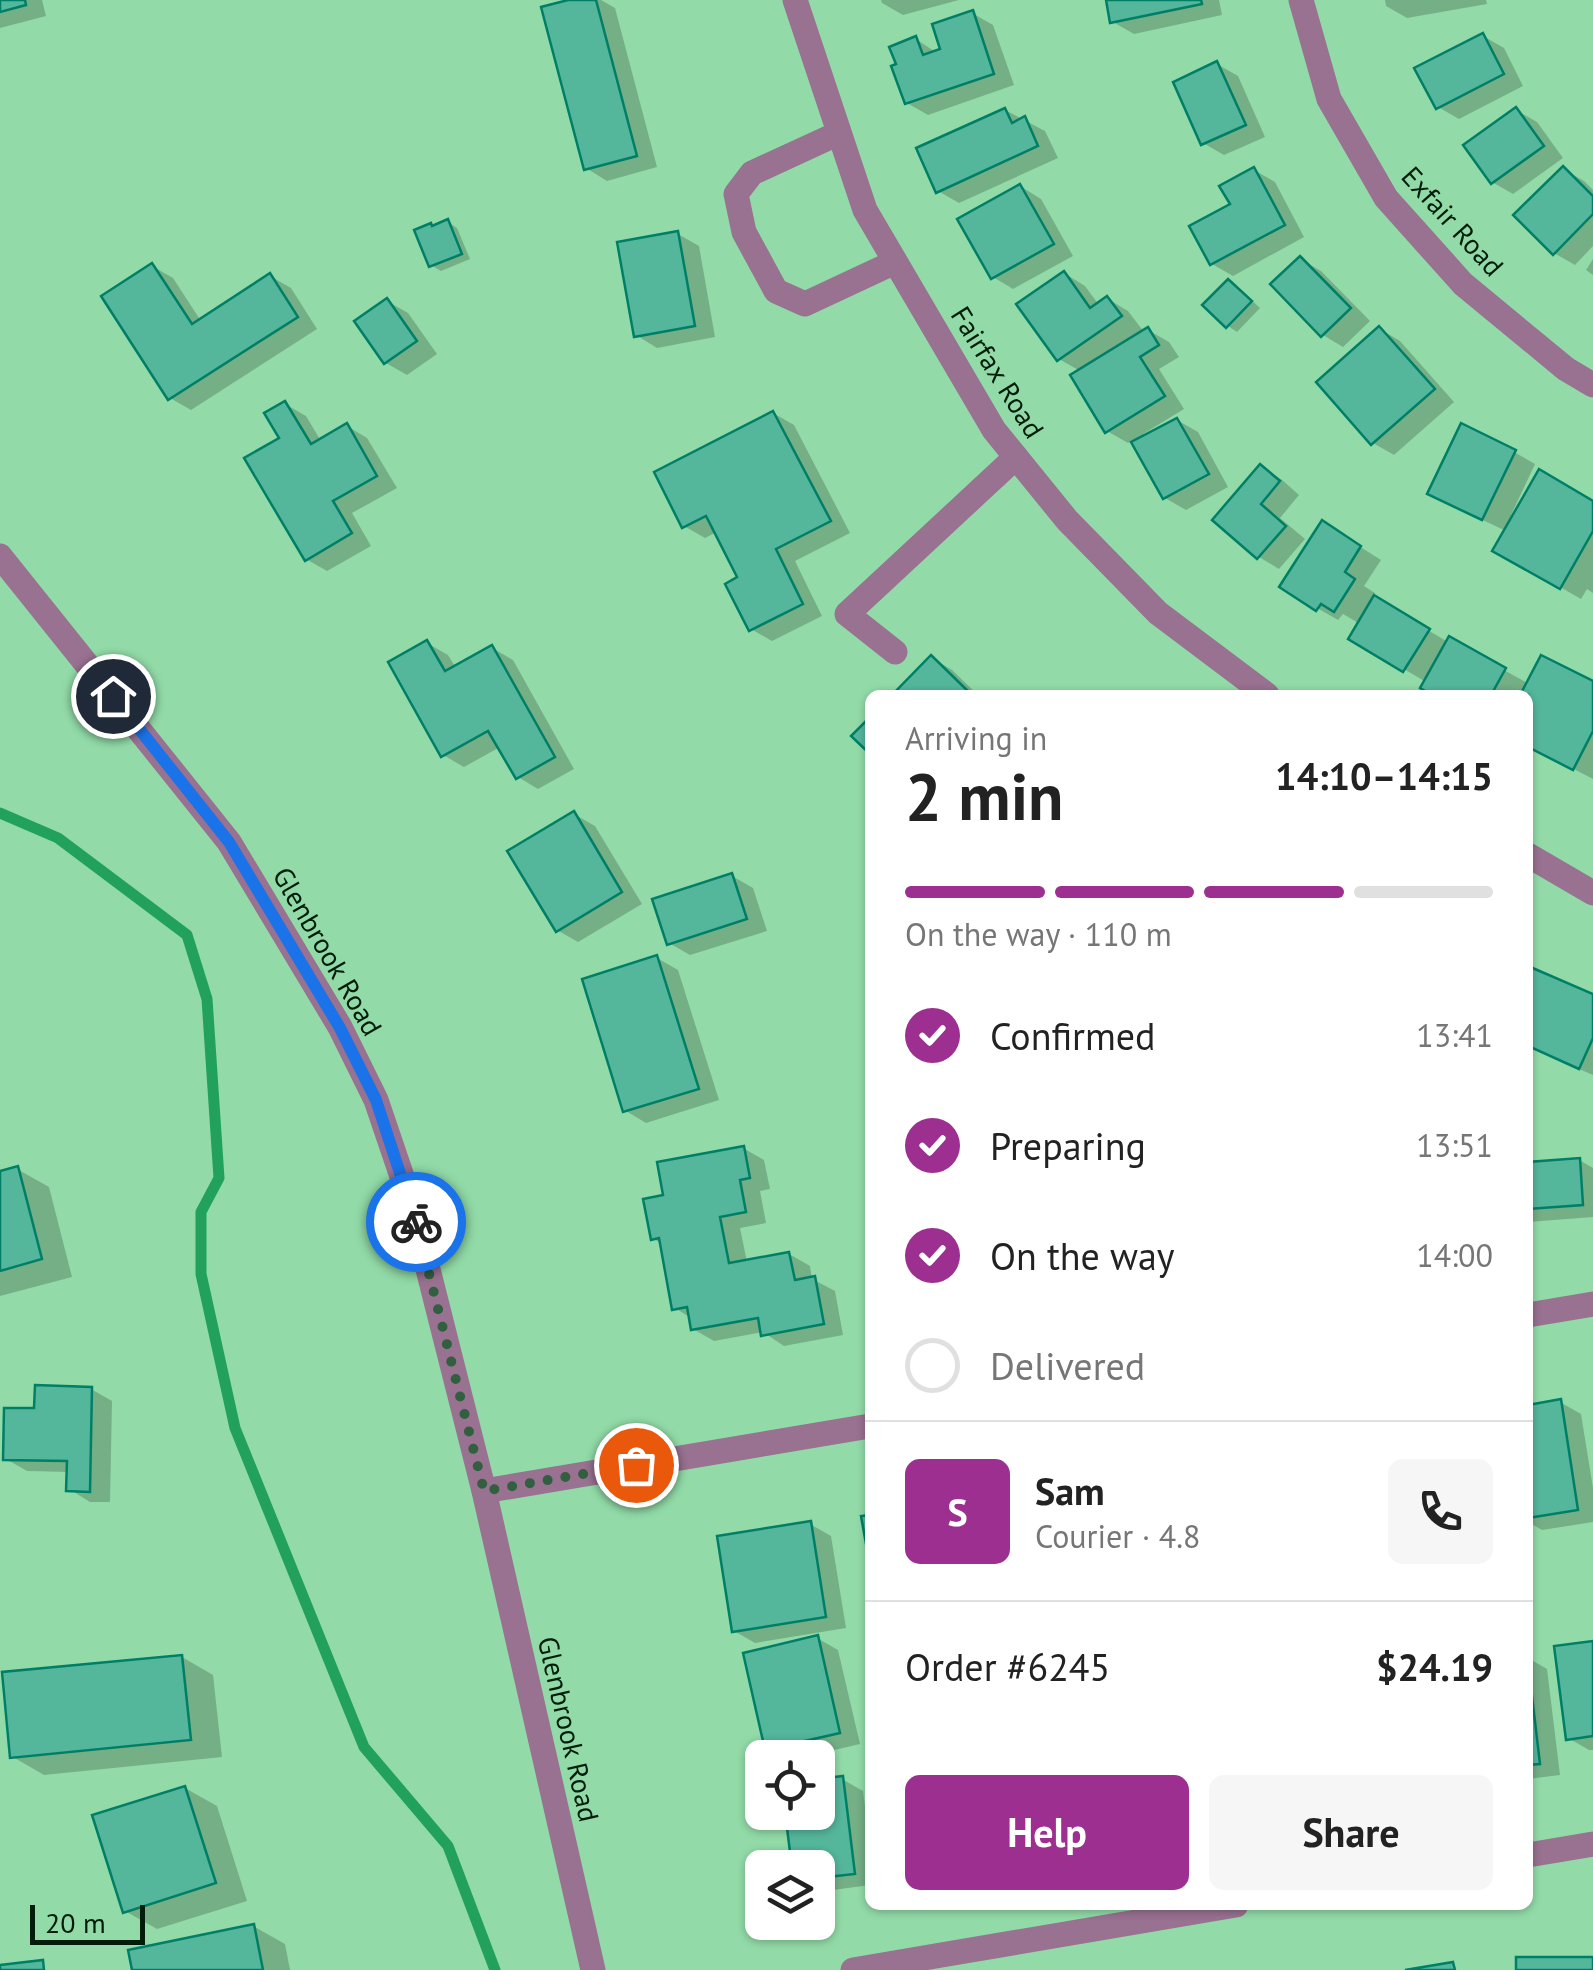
<!DOCTYPE html>
<html lang="en">
<head>
<meta charset="utf-8">
<style>
	:root { --surface:#fff; --page:#f6f6f6; --text:#222; --muted:#767676; --line:#e0e0e0; --accent:#9c2f8f }
	body { margin:0; font-family:"PT Sans",sans-serif; background:var(--page); color:var(--text); height:100vh; display:flex; flex-direction:column; font-size:38px; white-space:nowrap }
	* { box-sizing:border-box; margin:0 }
	p { font-size:32px; color:var(--muted) }
	.icon { flex:none; width:55px; height:55px; fill:none; stroke:currentColor; stroke-width:2; stroke-linecap:round; stroke-linejoin:round }
	.map { position:relative; flex:1; overflow:hidden }
	.drawer { position:absolute; left:865px; top:690px; width:668px; height:1220px; display:flex; flex-direction:column; background:var(--surface); border-radius:15px; box-shadow:0 2px 8px #0004 }
	.drawer>* { flex:none }
	.buttons { position:absolute; left:745px; top:1740px; display:grid; gap:20px }
	.buttons a { display:grid; place-items:center; width:90px; height:90px; border-radius:15px; background:var(--surface); box-shadow:0 2px 8px #0004; font-size:50px }
	.scale { position:absolute; left:30px; bottom:25px; width:115px; box-sizing:border-box; padding-left:10px; border:5px solid #001c0a; border-top:0; font-size:28px; line-height:35px; white-space:nowrap; color:#001c0a; -webkit-text-stroke:8px #92dba8; paint-order:stroke }
	.pin { position:absolute; display:grid; place-items:center; width:85px; height:85px; color:#fff; margin:-42px; border:5px solid #fff; border-radius:50%; box-shadow:0 2px 10px #0007 }
	.courier { position:absolute; display:grid; place-items:center; width:100px; height:100px; margin:-50px; border:8px solid #1a73e8; border-radius:50%; background:#fff; color:#222; box-shadow:0 2px 12px #0007 }
	.headline em { font-style:normal; font-weight:700 }
	.headline div { display:flex; flex-direction:column-reverse }
	.headline { display:flex; align-items:center; justify-content:space-between; height:170px; padding:0 40px }
	h1 { font-size:65px; font-weight:700; line-height:75px }
	.bar { display:grid; grid-template-columns:repeat(4,1fr); gap:15px 10px; align-content:center; height:120px; padding:0 40px }
	.bar i { height:12px; border-radius:8px; background:var(--line) }
	.bar .on { background:var(--accent) }
	.bar p { grid-column:span 4 }
	.line { display:flex; align-items:center; gap:25px; padding:0 40px; border-top:2px solid var(--line) }
	.line div { flex:1 }
	.round { display:grid; place-items:center; flex:none; width:105px; height:105px; border-radius:15px; background:var(--page) }
	ol { padding:0 40px; list-style:none }
	li { display:flex; align-items:center; gap:30px; height:110px }
	li p { margin-inline-start:auto }
	li .icon { padding:10px; border-radius:50%; background:var(--accent); color:#fff; stroke-width:4 }
	li:last-child { color:var(--muted) }
	li i { width:55px; height:55px; border:5px solid var(--line); border-radius:50% }
	.action { display:flex; gap:20px; margin-top:auto; padding:20px 40px }
	.action a { flex:1; height:115px; border-radius:15px; background:var(--accent); color:#fff; font-size:40px; font-weight:700; line-height:115px; text-align:center }
	.action a+a { background:var(--page); color:var(--text) }
	.map>svg:first-child { display:block }
</style>
</head>
<body>
<div class="map">
<svg width="1593" height="1970" viewBox="0 0 1593 1970">
	<rect width="100%" height="100%" fill="#92dba8"/>
	<g fill="#0003">
		<path d="M0,0H42L46,16L0,28Z"/>
		<path d="M578,0H601L615,8L657,167L607,181L586,168Z"/>
		<path d="M881,0H959L903,15L882,3Z"/>
		<path d="M1108,0H1219L1222,15L1134,34L1113,22Z"/>
		<path d="M1385,0H1486L1487,4L1407,18L1386,6Z"/>
		<path d="M972,13L993,25L1014,85L928,115L907,103L916,39L937,53Z"/>
		<path d="M1483,36L1504,48L1523,86L1459,119L1438,107Z"/>
		<path d="M1217,64L1238,76L1265,137L1224,155L1203,143Z"/>
		<path d="M1005,110L1045,131L1058,158L959,203L938,191Z"/>
		<path d="M1516,110L1537,122L1563,158L1513,194L1492,182Z"/>
		<path d="M1563,169L1584,181L1593,190V246L1575,265L1554,253Z"/>
		<path d="M1254,170L1275,182L1304,237L1233,276L1212,264L1233,205Z"/>
		<path d="M1020,186L1041,199L1073,256L1013,289L993,277Z"/>
		<path d="M448,222L457,228L470,259L441,271L431,265L434,228Z"/>
		<path d="M678,234L699,246L715,337L657,348L636,335Z"/>
		<path d="M1300,259L1321,271L1370,321L1343,347L1323,335Z"/>
		<path d="M1593,259V275L1586,270Z"/>
		<path d="M152,266L173,278L201,321L270,276L291,288L317,329L191,410L170,398Z"/>
		<path d="M1064,273L1085,286L1099,305L1108,299L1128,311L1144,332L1148,330L1169,342L1179,357L1159,369L1184,409L1143,434L1145,438L1177,420L1198,432L1228,487L1186,510L1165,498L1133,440L1128,443L1107,431L1080,371L1059,359Z"/>
		<path d="M1228,282L1238,288L1260,308L1237,332L1228,326Z"/>
		<path d="M387,301L408,313L437,354L407,375L386,363Z"/>
		<path d="M1380,329L1400,341L1454,402L1394,455L1373,443Z"/>
		<path d="M285,404L306,416L321,441L347,426L367,438L397,488L352,513L371,546L327,571L306,559L282,439Z"/>
		<path d="M773,413L794,425L850,533L795,561L822,616L772,641L751,629L741,578L717,532L705,538L684,526Z"/>
		<path d="M1514,452L1535,464L1511,515L1514,517L1593,504V593L1587,589L1581,599L1496,550L1506,531L1451,505Z"/>
		<path d="M1260,467L1281,479L1299,495L1280,518L1305,539L1279,569L1259,557L1215,520Z"/>
		<path d="M1343,536L1381,560L1364,586L1375,593L1372,597L1448,642L1450,640L1529,684H1593V779L1528,745V695H1437L1426,682L1351,638L1360,624L1343,614L1338,620L1317,608Z"/>
		<path d="M427,643L448,655L456,668L492,648L513,660L574,769L538,789L518,777L500,747L464,767L443,755Z"/>
		<path d="M932,658L952,670L978,695H895Z"/>
		<path d="M574,814L595,826L642,904L578,942L557,930Z"/>
		<path d="M732,876L753,888L767,931L690,955L669,943Z"/>
		<path d="M657,958L678,970L719,1100L646,1123L626,1111Z"/>
		<path d="M1528,969L1593,997V1075L1528,1047Z"/>
		<path d="M743,1148L764,1160L770,1189L760,1191L766,1223L740,1228L747,1262L789,1254L810,1266L812,1279L835,1291L843,1335L784,1346L763,1332L714,1341L693,1329L691,1318L675,1308L662,1244L654,1239L666,1197Z"/>
		<path d="M1579,1160L1593,1168V1217L1528,1222V1164Z"/>
		<path d="M17,1169L49,1187L72,1277L0,1296V1173Z"/>
		<path d="M91,1389L112,1401L110,1502H90L69,1489V1472L27,1471L6,1459L37,1411Z"/>
		<path d="M1560,1402L1581,1414L1593,1488V1522L1542,1530L1528,1522V1407Z"/>
		<path d="M810,1524L831,1536L846,1628L755,1643L734,1631Z"/>
		<path d="M817,1638L838,1650L860,1744L800,1758H784L767,1748Z"/>
		<path d="M1593,1643V1750H1589L1568,1738Z"/>
		<path d="M182,1657L213,1675L222,1757L44,1775L13,1757Z"/>
		<path d="M1528,1658L1547,1669L1560,1775L1528,1779Z"/>
		<path d="M842,1779L863,1791L870,1846V1885L818,1892V1782Z"/>
		<path d="M185,1788L217,1806L247,1901L157,1929L125,1911Z"/>
		<path d="M253,1926L285,1944L290,1970H135Z"/>
	</g>
	<g fill="none" stroke-linecap="round" stroke-linejoin="round">
		<path stroke="#21a15b" stroke-width="11" d="M0,813L58,838L187,935L207,999L219,1178L201,1212V1274L235,1428L364,1747L448,1846L495,1970"/>
	</g>
	<g fill="#54b79c" stroke="#007f67" stroke-width="2.5">
		<path d="M0,0H25L26,5L0,12Z"/>
		<path d="M568,0H596L637,156L584,170L541,7Z"/>
		<path d="M1106,0H1201L1202,4L1110,23Z"/>
		<path d="M973,10L994,74L905,104L891,66L896,64L889,47L916,36L923,55L940,49L932,24Z"/>
		<path d="M1483,33L1504,74L1436,109L1414,68Z"/>
		<path d="M1217,61L1246,125L1201,145L1173,82Z"/>
		<path d="M1516,107L1544,146L1491,184L1463,145Z"/>
		<path d="M1005,108L1012,123L1025,116L1038,146L936,193L916,148Z"/>
		<path d="M1563,166L1593,196V214L1553,255L1513,215Z"/>
		<path d="M1254,167L1285,225L1210,265L1189,226L1230,204L1219,186Z"/>
		<path d="M1020,184L1054,244L991,279L957,219Z"/>
		<path d="M448,219L462,254L429,267L414,230L431,223L432,226Z"/>
		<path d="M678,231L695,326L634,337L617,242Z"/>
		<path d="M1300,256L1351,308L1321,337L1270,284Z"/>
		<path d="M152,263L192,324L270,273L298,317L168,400L101,296Z"/>
		<path d="M1064,271L1090,308L1107,296L1122,316L1057,361L1016,304Z"/>
		<path d="M1228,279L1252,301L1226,328L1202,305Z"/>
		<path d="M387,298L417,341L384,364L354,321Z"/>
		<path d="M1379,326L1435,389L1371,445L1316,382Z"/>
		<path d="M1148,327L1159,345L1140,357L1165,396L1105,433L1070,375Z"/>
		<path d="M285,401L311,444L347,423L377,476L333,501L352,533L305,561L244,458L279,438L264,413Z"/>
		<path d="M773,411L831,521L776,549L803,604L749,631L725,584L737,577L706,516L682,528L654,472Z"/>
		<path d="M1177,418L1209,474L1163,499L1131,442Z"/>
		<path d="M1461,423L1516,450L1482,520L1427,494Z"/>
		<path d="M1260,464L1280,481L1261,504L1286,526L1257,559L1212,520Z"/>
		<path d="M1539,469L1593,501V531L1560,589L1492,551Z"/>
		<path d="M1322,520L1361,546L1345,572L1355,579L1334,612L1321,604L1316,611L1279,587Z"/>
		<path d="M1374,595L1430,629L1403,672L1348,639Z"/>
		<path d="M1449,636L1506,668L1491,695H1432L1420,688Z"/>
		<path d="M427,640L445,671L492,645L555,757L516,779L488,731L441,757L388,662Z"/>
		<path d="M931,655L972,695H892Z"/>
		<path d="M1541,655L1593,681V731L1573,770L1528,747V695H1520Z"/>
		<path d="M870,717V754L851,736Z"/>
		<path d="M574,811L622,892L556,932L507,851Z"/>
		<path d="M732,873L747,919L667,945L652,899Z"/>
		<path d="M657,955L699,1089L623,1112L582,979Z"/>
		<path d="M1528,966L1593,994V1038L1579,1069L1528,1046Z"/>
		<path d="M744,1146L750,1178L740,1180L746,1212L720,1217L729,1263L789,1252L795,1280L815,1276L824,1324L761,1336L758,1318L691,1330L687,1307L672,1310L659,1238L651,1240L643,1199L663,1195L657,1162Z"/>
		<path d="M1580,1158L1583,1205L1528,1209V1162Z"/>
		<path d="M18,1166L42,1259L0,1271V1171Z"/>
		<path d="M35,1385L92,1387L90,1492L66,1491L67,1461L3,1460L4,1408H34Z"/>
		<path d="M1561,1399L1578,1510L1528,1518V1405Z"/>
		<path d="M870,1515V1566L861,1516Z"/>
		<path d="M811,1521L826,1617L732,1632L717,1536Z"/>
		<path d="M818,1635L840,1733L765,1750L743,1653Z"/>
		<path d="M1593,1641V1736L1566,1740L1554,1646Z"/>
		<path d="M182,1655L191,1740L10,1758L2,1672Z"/>
		<path d="M1528,1662L1540,1764L1528,1765Z"/>
		<path d="M843,1776L855,1874L818,1878V1868H792L785,1812H818V1779Z"/>
		<path d="M185,1786L216,1883L123,1913L92,1815Z"/>
		<path d="M254,1924L263,1970H132L128,1950Z"/>
		<rect x="1516" y="1957" width="77" height="13"/>
		<path d="M43,1960L44,1970H0V1965Z"/>
		<path d="M1453,1962L1455,1970H1405Z"/>
	</g>
	<g fill="none" stroke-linecap="round" stroke-linejoin="round">
		<g stroke="#997191" stroke-width="25">
			<path d="M795,0L865,210L994,430L1067,520L1158,613L1267,695"/>
			<path d="M1301,0L1329,99L1386,198L1463,284L1566,369L1593,385"/>
			<path d="M839,133L752,173L736,194L744,232L776,291L805,304L895,262"/>
			<path d="M0,556L229,842L340,1027L376,1100L412,1206L484,1491L593,1970"/>
			<path d="M895,652L847,614L1016,457"/>
			<path d="M1528,855L1593,893"/>
			<path d="M1528,1315L1593,1304"/>
			<path d="M484,1491L870,1426"/>
			<path d="M1528,1855L1593,1844"/>
			<path d="M853,1970L1236,1905"/>
		</g>
	</g>
	<g fill="none" stroke-linecap="round" stroke-linejoin="round">
		<path stroke="#335f41" stroke-width="10" stroke-dasharray="0 18" d="M416,1222L484,1491L636,1465"/>
		<path stroke="#1a73e8" stroke-width="12" d="M113,696L229,842L340,1028L376,1100L416,1222"/>
	</g>
	<g text-anchor="middle" dominant-baseline="central" stroke-width="8" stroke-linejoin="round" paint-order="stroke">
		<g font-size="28" fill="#001c0a" stroke="#92dba8">
			<text transform="translate(1453 221) rotate(48)">Exfair Road</text>
			<text transform="translate(998 372) rotate(58)">Fairfax Road</text>
			<text transform="translate(328 951) rotate(60)">Glenbrook Road</text>
			<text transform="translate(569 1729) rotate(77)">Glenbrook Road</text>
		</g>
	</g>
</svg>
<div class="buttons">
<a><svg class="icon" aria-label="locate" viewBox="0 0 24 24"><circle cx="12" cy="12" r="6"/><path d="M12 2v4M12 18v4M2 12h4M18 12h4"/></svg></a>
<a><svg class="icon" aria-label="layers" viewBox="0 0 24 24"><path d="M12 4l9 5-9 5-9-5zM3 14l9 5 9-5"/></svg></a>
</div>
<div class="scale">20 m</div>
<div class="pin" style="left:636px;top:1465px;background:#ea580c"><svg class="icon" aria-label="bag" viewBox="0 0 24 24"><path d="M5 8h14l-1 12H6zM9 8a3 3 0 0 1 6 0"/></svg></div>
<div class="pin" style="left:113px;top:696px;background:#1f2937"><svg class="icon" aria-label="home" viewBox="0 0 24 24"><path d="M3 11l9-7 9 7M6 9v11h12V9"/></svg></div>
<div class="courier" style="left:416px;top:1222px"><svg class="icon" aria-label="bike" viewBox="0 0 24 24"><circle cx="6" cy="16" r="4"/><circle cx="18" cy="16" r="4"/><path d="M6 16l4-8h5l3 8M10 8l3 8H6M13 5h3"/></svg></div>
<section class="drawer">
<div class="headline"><div><h1>2 min</h1><p>Arriving in</p></div><em>14:10–14:15</em></div>
<div class="bar"><i class="on"></i><i class="on"></i><i class="on"></i><i></i><p>On the way · 110 m</p></div>
<ol>
<li><svg class="icon" aria-label="check" viewBox="0 0 24 24"><path d="M5 12l5 5 9-10"/></svg>Confirmed<p>13:41</p></li>
<li><svg class="icon" aria-label="check" viewBox="0 0 24 24"><path d="M5 12l5 5 9-10"/></svg>Preparing<p>13:51</p></li>
<li><svg class="icon" aria-label="check" viewBox="0 0 24 24"><path d="M5 12l5 5 9-10"/></svg>On the way<p>14:00</p></li>
<li><i></i>Delivered</li>
</ol>
<div class="line" style="height:180px"><b class="round" style="background:var(--accent);color:#fff">S</b><div><b>Sam</b><p>Courier · 4.8</p></div><a class="round"><svg class="icon" aria-label="phone" viewBox="0 0 24 24"><path d="M5 4h4l2 5-3 2q2 4 5 5l2-3 5 2v4C11 20 4 13 5 4z"/></svg></a></div>
<div class="line" style="height:130px"><div>Order #6245</div><b>$24.19</b></div>
<div class="action"><a>Help</a><a>Share</a></div>
</section>
</div>
</body>
</html>
